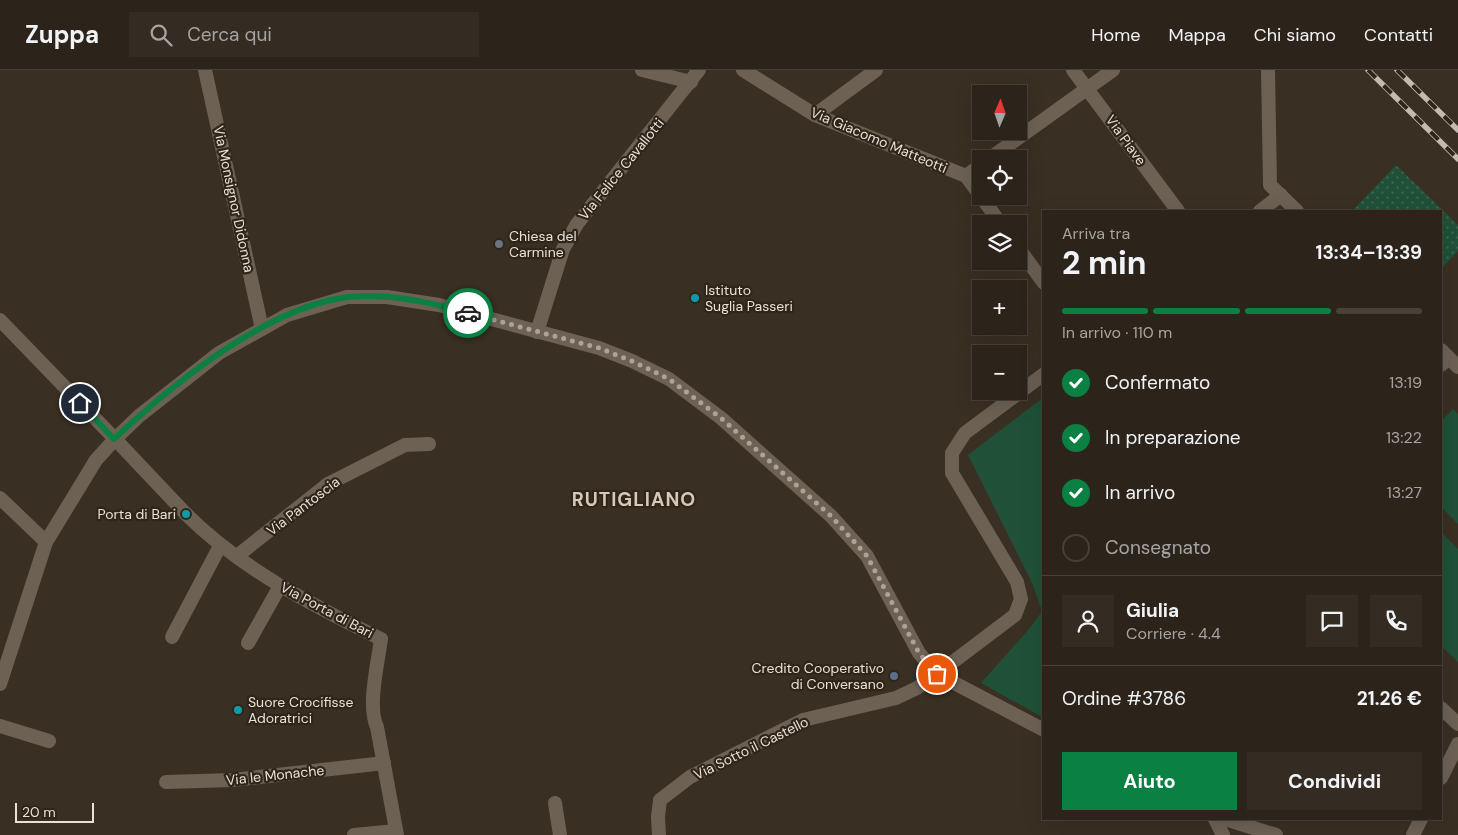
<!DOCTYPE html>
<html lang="it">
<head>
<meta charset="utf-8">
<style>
	:root { --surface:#2c231a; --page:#342b23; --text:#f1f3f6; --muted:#a6a4a2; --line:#484039; --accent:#0b8043 }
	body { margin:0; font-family:"DM Sans",sans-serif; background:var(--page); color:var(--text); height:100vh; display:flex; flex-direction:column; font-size:19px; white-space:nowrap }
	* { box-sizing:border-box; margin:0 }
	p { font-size:16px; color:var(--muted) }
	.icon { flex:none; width:28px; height:28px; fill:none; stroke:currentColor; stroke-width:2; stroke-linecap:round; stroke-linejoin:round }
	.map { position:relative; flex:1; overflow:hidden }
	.details { position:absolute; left:1042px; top:140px; width:400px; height:610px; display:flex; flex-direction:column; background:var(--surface); border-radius:0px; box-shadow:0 5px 20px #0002,0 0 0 1px var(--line) }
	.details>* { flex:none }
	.needle { width:32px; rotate:2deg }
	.controls { position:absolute; left:972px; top:15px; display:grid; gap:10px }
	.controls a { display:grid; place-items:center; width:55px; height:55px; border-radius:0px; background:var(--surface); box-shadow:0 5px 20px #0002,0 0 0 1px var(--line); font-size:25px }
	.scale { position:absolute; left:15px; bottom:12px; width:79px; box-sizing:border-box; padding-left:5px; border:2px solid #e8e1d9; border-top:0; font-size:14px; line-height:18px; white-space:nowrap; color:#e8e1d9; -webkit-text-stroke:4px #2f2519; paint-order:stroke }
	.pin { position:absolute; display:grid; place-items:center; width:42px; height:42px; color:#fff; margin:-21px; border:2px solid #fff; border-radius:50%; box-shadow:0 1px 5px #0007 }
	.courier { position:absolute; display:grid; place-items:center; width:50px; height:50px; margin:-25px; border:4px solid #0b8043; border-radius:50%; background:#fff; color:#222; box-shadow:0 1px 6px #0007 }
	.head em { font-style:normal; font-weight:700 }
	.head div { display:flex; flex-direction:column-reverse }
	.head { display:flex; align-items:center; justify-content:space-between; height:85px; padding:0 20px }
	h1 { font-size:32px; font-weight:700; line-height:38px }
	.bar { display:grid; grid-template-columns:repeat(4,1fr); gap:8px 5px; align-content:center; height:60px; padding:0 20px }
	.bar i { height:6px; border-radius:4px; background:var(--line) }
	.bar .selected { background:var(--accent) }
	.bar p { grid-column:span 4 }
	.line { display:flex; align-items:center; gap:12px; padding:0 20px; border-top:1px solid var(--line) }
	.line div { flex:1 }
	.round { display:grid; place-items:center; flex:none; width:52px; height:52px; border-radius:0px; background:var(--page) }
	ol { padding:0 20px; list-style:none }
	li { display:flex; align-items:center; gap:15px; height:55px }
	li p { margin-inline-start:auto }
	li .icon { padding:5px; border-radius:50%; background:var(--accent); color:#fff; stroke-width:4 }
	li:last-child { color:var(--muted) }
	li i { width:28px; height:28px; border:2px solid var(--line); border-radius:50% }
	.button { display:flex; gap:10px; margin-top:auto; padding:10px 20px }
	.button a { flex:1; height:58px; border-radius:0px; background:var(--accent); color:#fff; font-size:20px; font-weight:700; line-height:58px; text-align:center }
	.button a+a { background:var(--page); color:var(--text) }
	header { display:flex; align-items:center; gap:30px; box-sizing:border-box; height:70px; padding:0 25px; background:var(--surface); border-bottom:1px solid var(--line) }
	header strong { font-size:24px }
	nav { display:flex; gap:28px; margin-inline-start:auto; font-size:18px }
	.search { width:350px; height:45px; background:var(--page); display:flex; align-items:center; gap:12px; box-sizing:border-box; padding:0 18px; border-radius:0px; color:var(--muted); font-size:19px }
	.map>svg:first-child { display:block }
</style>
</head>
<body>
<header>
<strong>Zuppa</strong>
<div class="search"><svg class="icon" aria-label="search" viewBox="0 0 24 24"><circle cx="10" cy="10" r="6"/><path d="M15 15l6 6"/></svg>Cerca qui</div>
<nav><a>Home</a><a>Mappa</a><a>Chi siamo</a><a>Contatti</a></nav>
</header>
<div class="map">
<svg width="1458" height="765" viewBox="0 0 1458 765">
	<defs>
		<pattern id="grass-dots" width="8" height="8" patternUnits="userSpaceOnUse" patternTransform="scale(1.25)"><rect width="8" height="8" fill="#205138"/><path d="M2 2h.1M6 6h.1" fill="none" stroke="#406a54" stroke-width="1.8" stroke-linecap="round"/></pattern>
	</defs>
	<rect width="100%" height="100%" fill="#3a2f23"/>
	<path fill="url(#grass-dots)" d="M1396,95L1458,155V181L1441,199V141H1352Z"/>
	<g fill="#205138">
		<path d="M1044,327V648L981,613L1030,558L1042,541L1032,513L968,385Z"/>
		<path d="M1453,339L1458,344V454L1441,437V351Z"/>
		<path d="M1441,462L1458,479V592L1441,576Z"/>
	</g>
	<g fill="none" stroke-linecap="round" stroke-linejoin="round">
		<g stroke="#6d6154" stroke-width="14">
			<path d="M1441,295L1449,288"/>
			<path d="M186,444C241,499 312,535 381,569C378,593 367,636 377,657L397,765"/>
			<path d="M237,486L328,414L405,375L429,374"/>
			<path d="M172,567L220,476"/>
			<path d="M248,573L280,516"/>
			<path d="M0,656L49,671"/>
			<path d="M166,712L233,710L384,693"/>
			<path d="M354,765L396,761"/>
			<path d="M659,765L658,747L660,730L690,707L803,650L896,628L917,618L937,604"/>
		</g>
		<g stroke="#6d6154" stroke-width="14">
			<path d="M205,0L262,259"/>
			<path d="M642,0L691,12"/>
			<path d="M743,0L815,45L966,106L1001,154"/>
			<path d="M1073,0L1178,141"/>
			<path d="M1268,0L1270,115L1297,141"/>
			<path d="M815,45L876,0"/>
			<path d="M989,89L1113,0"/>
			<path d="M966,106L981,95"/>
			<path d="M1260,141L1281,125"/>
			<path d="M1019,179L1044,213"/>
			<path d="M537,262L563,179L577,154L699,0"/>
			<path d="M1441,280L1458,297"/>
			<path d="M115,369L186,444"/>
			<path d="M0,428L46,472"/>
			<path d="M937,604L1015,545L1021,529L1017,512L952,403V383L965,363L1044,304"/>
			<path d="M1441,638L1458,654"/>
			<path d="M1441,708L1458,674"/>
			<path d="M555,733L560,765"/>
			<path d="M1215,749L1223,765"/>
			<path d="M1413,765L1421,749"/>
		</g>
		<path stroke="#6d6154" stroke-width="14" d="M0,250L115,369"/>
		<g stroke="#6d6154" stroke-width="14">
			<path d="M0,614L46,472L96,390L115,369L139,346L219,283L287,245L347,227H387L439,235L599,278L632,291L669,309L721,348L831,446L867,486L919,583L937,604L1044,660"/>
			<path d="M1225,749L1276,765"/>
		</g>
		<defs>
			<g id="rail">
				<path d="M1368,0L1458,89"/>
				<path d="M1397,0L1458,60"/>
			</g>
		</defs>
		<use href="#rail" stroke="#c2bbb2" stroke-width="5.5"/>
		<use href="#rail" stroke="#2f2519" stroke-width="4" stroke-dasharray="11" stroke-linecap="butt"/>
	</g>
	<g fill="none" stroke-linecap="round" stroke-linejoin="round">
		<path stroke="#aba399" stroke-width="5" stroke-dasharray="0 9" d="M468,243L599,278L632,291L669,309L721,348L831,446L867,486L919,583L937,604"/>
		<path stroke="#0b8043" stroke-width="6" d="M80,333L114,369C173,314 267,237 348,227C389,223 429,232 468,243"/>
	</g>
	<circle fill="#6b7280" stroke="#2f2519" stroke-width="2" cx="499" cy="174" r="5"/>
	<g fill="#0f9aa8" stroke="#2f2519" stroke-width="2">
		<circle cx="695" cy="228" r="5"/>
		<circle cx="186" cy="444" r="5"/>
		<circle cx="238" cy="640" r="5"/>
	</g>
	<circle fill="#5c6f8a" stroke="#2f2519" stroke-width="2" cx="894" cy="606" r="5"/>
	<g text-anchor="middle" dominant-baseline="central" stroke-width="4.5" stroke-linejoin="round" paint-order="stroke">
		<g font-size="14" fill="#e8e1d9" stroke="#2f2519">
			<text transform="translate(879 70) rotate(23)">Via Giacomo Matteotti</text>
			<text transform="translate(1126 70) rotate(54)">Via Piave</text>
			<text transform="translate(621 99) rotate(-51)">Via Felice Cavallotti</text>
			<text transform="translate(234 129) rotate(78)">Via Monsignor Didonna</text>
			<text transform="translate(303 436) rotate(-37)">Via Pantoscia</text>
			<text transform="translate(327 540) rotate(28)">Via Porta di Bari</text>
			<text transform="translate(751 678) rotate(-26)">Via Sotto il Castello</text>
			<text transform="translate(275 705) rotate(-6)">Via le Monache</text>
		</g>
		<g font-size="14" fill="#e8e1d9" stroke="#2f2519" text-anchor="start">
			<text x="509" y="166">Chiesa del<tspan x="509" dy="16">Carmine</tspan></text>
			<text x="705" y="220">Istituto<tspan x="705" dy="16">Suglia Passeri</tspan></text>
			<text x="176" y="444" text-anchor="end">Porta di Bari</text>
			<text x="884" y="598" text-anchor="end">Credito Cooperativo<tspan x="884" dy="16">di Conversano</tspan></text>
			<text x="248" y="632">Suore Crocifisse<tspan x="248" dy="16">Adoratrici</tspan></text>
		</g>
		<g font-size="19" font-weight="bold" letter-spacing="1" fill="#d5c8b9" stroke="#2f2519">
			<text x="634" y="429">RUTIGLIANO</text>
		</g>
	</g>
</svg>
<div class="controls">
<a><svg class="needle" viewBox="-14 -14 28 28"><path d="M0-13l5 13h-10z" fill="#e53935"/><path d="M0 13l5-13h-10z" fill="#a6a4a2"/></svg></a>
<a><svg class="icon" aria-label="locate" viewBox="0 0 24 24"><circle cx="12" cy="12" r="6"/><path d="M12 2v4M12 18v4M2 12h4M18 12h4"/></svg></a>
<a><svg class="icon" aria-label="layers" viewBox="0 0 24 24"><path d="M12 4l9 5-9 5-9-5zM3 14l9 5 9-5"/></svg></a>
<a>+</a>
<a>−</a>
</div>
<div class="scale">20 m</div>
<div class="pin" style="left:937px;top:604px;background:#ea580c"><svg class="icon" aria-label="bag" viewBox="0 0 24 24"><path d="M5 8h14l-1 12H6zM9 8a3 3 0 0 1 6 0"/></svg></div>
<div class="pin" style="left:80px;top:333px;background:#1f2937"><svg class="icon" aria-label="home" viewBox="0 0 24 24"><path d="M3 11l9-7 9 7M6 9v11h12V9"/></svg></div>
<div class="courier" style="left:468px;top:243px"><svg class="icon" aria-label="car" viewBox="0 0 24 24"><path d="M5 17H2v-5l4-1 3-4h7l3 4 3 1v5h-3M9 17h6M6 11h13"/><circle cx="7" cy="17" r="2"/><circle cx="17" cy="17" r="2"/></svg></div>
<section class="details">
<div class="head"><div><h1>2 min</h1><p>Arriva tra</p></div><em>13:34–13:39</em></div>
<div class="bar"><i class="selected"></i><i class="selected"></i><i class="selected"></i><i></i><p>In arrivo · 110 m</p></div>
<ol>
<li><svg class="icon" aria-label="check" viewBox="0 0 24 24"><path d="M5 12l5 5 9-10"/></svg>Confermato<p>13:19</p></li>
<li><svg class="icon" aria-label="check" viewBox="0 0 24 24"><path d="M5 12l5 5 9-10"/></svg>In preparazione<p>13:22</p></li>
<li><svg class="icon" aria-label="check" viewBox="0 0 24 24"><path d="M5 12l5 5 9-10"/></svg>In arrivo<p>13:27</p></li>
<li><i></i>Consegnato</li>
</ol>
<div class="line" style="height:90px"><a class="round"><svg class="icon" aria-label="person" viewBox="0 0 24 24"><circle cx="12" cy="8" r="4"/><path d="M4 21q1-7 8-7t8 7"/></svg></a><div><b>Giulia</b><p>Corriere · 4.4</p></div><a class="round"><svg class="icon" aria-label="chat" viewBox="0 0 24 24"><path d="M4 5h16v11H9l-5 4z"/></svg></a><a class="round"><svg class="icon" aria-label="phone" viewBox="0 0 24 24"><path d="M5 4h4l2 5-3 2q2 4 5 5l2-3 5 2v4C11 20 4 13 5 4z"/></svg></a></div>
<div class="line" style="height:65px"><div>Ordine #3786</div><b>21.26 €</b></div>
<div class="button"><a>Aiuto</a><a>Condividi</a></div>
</section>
</div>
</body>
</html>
